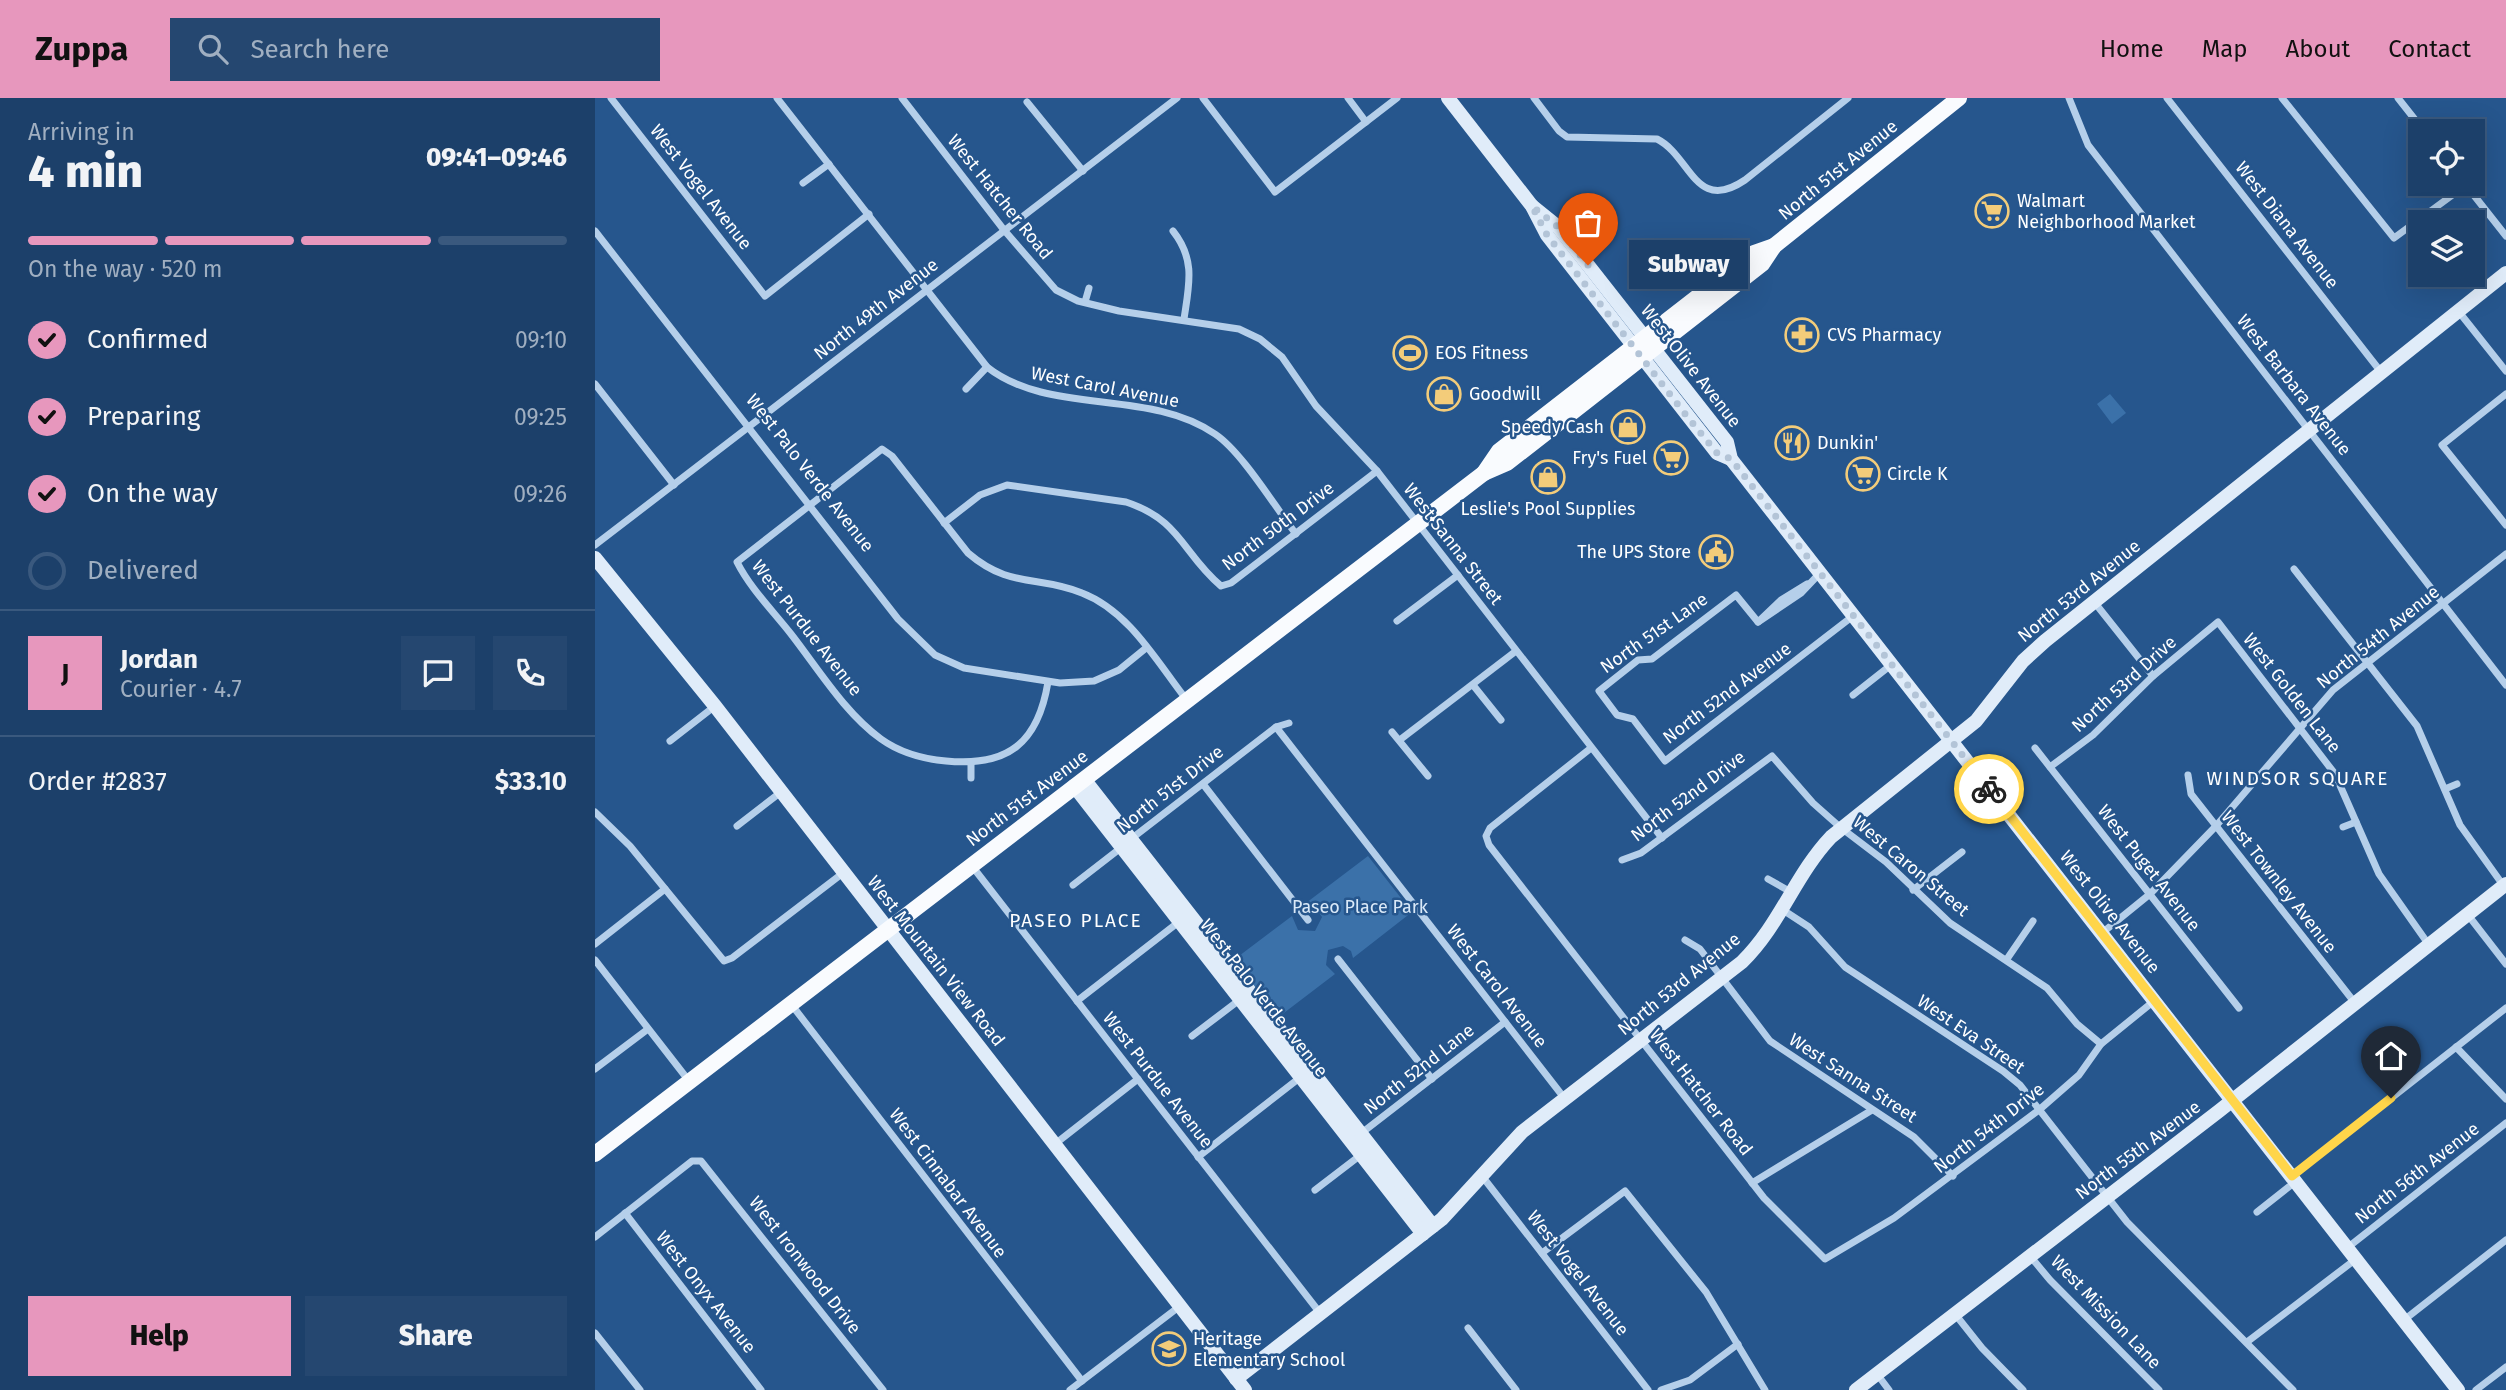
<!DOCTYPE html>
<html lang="en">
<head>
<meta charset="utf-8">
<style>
	:root { --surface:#1c406a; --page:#254770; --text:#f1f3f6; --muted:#a0afc1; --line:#3a597e; --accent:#e797bd }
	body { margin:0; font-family:"Fira Sans",sans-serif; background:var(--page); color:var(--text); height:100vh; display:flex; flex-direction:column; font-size:26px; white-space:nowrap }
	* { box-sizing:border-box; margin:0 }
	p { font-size:23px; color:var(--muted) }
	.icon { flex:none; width:38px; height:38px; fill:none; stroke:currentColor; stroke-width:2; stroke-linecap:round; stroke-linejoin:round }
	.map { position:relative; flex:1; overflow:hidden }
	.side { display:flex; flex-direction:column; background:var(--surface); width:595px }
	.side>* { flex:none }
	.fabs { position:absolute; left:1813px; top:21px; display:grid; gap:14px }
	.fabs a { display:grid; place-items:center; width:77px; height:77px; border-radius:0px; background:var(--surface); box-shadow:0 7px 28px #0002,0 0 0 2px var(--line); font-size:35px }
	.pin { position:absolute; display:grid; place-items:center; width:60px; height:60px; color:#fff; margin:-72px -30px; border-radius:50% 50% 50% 0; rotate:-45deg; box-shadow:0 0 7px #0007 }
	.pin .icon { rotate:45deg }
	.courier { position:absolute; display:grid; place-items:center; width:70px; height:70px; margin:-35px; border:5px solid #ffd54a; border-radius:50%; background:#fff; color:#222; box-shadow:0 2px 9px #0007 }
	.bubble { position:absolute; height:49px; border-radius:0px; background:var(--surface); box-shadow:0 7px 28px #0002,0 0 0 2px var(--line); font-size:23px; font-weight:800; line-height:49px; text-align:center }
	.overview em { font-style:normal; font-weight:800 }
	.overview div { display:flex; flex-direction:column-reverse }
	.overview { display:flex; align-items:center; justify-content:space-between; height:119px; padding:0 28px }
	h1 { font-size:46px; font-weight:800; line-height:52px }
	.bar { display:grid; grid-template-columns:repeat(4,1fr); gap:10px 7px; align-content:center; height:84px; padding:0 28px }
	.bar i { height:9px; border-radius:5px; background:var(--line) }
	.bar .active { background:var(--accent) }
	.bar p { grid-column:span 4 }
	.line { display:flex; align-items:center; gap:18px; padding:0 28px; border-top:2px solid var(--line) }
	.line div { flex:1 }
	.round { display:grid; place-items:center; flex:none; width:74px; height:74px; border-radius:0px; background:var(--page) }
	ol { padding:0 28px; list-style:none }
	li { display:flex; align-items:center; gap:21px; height:77px }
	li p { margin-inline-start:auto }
	li .icon { padding:7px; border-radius:50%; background:var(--accent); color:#111; stroke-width:4 }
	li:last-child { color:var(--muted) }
	li i { width:38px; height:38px; border:4px solid var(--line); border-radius:50% }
	.action { display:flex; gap:14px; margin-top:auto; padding:14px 28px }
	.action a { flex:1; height:80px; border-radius:0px; background:var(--accent); color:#111; font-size:28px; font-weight:800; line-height:80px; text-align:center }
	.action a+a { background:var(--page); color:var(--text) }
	header { display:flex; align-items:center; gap:42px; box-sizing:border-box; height:98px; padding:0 35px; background:var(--accent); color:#111 }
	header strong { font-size:33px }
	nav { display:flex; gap:38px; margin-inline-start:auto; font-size:24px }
	.search { width:490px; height:63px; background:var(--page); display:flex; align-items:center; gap:18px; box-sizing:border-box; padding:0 24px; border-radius:0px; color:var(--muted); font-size:26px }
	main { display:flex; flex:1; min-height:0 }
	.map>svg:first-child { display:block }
</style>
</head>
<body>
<header>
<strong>Zuppa</strong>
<div class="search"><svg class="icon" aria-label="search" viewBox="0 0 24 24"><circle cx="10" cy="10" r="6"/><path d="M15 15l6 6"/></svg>Search here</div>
<nav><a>Home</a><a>Map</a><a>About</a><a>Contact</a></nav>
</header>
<main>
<section class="side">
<div class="overview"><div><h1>4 min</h1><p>Arriving in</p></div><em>09:41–09:46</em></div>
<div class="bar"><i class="active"></i><i class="active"></i><i class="active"></i><i></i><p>On the way · 520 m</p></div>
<ol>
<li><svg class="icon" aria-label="check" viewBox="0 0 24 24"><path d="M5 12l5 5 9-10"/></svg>Confirmed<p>09:10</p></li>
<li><svg class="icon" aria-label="check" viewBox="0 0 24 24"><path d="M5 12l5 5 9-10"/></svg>Preparing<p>09:25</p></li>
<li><svg class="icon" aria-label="check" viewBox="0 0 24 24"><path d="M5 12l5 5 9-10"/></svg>On the way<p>09:26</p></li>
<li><i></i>Delivered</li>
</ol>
<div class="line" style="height:126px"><b class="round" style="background:var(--accent);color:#111">J</b><div><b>Jordan</b><p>Courier · 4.7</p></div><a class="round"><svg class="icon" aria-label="chat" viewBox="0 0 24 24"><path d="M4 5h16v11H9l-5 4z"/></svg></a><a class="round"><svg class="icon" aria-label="phone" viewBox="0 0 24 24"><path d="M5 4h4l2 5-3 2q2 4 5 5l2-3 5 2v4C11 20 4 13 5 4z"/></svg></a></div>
<div class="line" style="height:91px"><div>Order #2837</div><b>$33.10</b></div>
<div class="action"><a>Help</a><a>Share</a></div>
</section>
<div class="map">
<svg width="1911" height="1292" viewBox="0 0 1911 1292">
	<rect width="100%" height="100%" fill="#26568d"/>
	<g fill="#3b71a9">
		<path d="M1515,296L1531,315L1517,326L1502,306Z"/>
		<path d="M773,758L817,814L758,860L756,853L748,848L733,852L731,867L740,876L681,921L636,864L697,818L703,832L720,833L727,819L719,808L711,805Z"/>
	</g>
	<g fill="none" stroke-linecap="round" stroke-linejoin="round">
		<g stroke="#b5cfea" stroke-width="7">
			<path d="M16,0L170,198L274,116"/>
			<path d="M182,0L392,269C454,318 554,290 620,336C647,354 680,409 701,436"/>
			<path d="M307,0L409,132L461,192L483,203L524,213L644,231L665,241L687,259L721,308L782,373L1067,740"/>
			<path d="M608,0L680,94L802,0"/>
			<path d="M753,0L771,24"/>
			<path d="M939,0L964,33L972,39L1062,41C1096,58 1100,116 1150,82L1253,0"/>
			<path d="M1474,0L1493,47L1911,587"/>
			<path d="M1572,0L1786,274"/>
			<path d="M1687,0L1799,140L1871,87"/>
			<path d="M1803,0L1829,33"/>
			<path d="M432,4L488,73"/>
			<path d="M208,85L234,66"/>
			<path d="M1870,86L1911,138"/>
			<path d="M0,133L303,521L340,557L369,570L465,585L499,583L524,572L551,550"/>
			<path d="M578,133C601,162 594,187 589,221"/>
			<path d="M490,204L494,190"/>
			<path d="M1864,214L1911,273"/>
			<path d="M0,286L79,387"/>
			<path d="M371,291L392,269"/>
			<path d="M1911,296L1847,347L1911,427"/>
			<path d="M349,425L385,397L412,387L531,404C586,422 587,455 626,488L636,485L782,373"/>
			<path d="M0,447L582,0"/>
			<path d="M1699,471L1822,628L1865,727L1908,787"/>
			<path d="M1500,505L1558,578"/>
			<path d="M802,523L863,477"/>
			<path d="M1164,523L1186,502L1212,486"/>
			<path d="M1163,524L1141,497L1057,561L1043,562L1004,593L1022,617L1038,621L1070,663L1258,518"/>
			<path d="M1163,524L1206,495L1225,475"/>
			<path d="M453,584C443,645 413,669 351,663C329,661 304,654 286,641C250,615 224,572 196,536C178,513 155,490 142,464L287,351L297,358L373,455C415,491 443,477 487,495C534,513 562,564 591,601"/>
			<path d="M878,587L906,622"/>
			<path d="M1258,597L1296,567"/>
			<path d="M681,629L970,1001"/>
			<path d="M797,634L833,678"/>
			<path d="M806,641L921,553"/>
			<path d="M75,643L120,608"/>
			<path d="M996,650L895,730L891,738L894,747L1169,1100L1230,1161L1299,1120L1444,1012L1484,977L1506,946L1559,903"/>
			<path d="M1440,650L1644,910"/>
			<path d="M376,665V680"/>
			<path d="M1455,669L1498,637L1558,578L1623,524L1740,676L1784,776L1834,847"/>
			<path d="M1593,677L1596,696L1760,905"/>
			<path d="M608,686L713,822"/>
			<path d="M1850,691L1862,686"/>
			<path d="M0,714L35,748L129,863L137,860L248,775"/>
			<path d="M142,728L186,694"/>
			<path d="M1748,729L1761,724"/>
			<path d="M536,741L681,629L694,625"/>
			<path d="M1027,762L1046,755L1177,658L1218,705L1245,729L1291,764L1355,825L1452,890L1482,926L1506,946"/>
			<path d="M377,768L725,1215"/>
			<path d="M1173,781L1196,794"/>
			<path d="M478,787L527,749"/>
			<path d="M1318,792L1367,754"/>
			<path d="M1188,812L1214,829L1250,869L1408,973L1425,987L1532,1124L1698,1292"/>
			<path d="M1873,817L1911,866"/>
			<path d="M1507,835L1555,796L1621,728L1738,592L1911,456"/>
			<path d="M1090,842L1105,851L1175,943L1319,1039L1358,1078"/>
			<path d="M0,846L70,791"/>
			<path d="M743,861L837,981"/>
			<path d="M1412,861L1438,823"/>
			<path d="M0,862L94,983"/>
			<path d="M482,903L585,823"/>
			<path d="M196,906L487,1283"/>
			<path d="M597,938L647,900"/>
			<path d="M1861,949L1911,1001"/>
			<path d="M0,971L53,931"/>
			<path d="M764,1037L910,924"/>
			<path d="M460,1046L543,981"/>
			<path d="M603,1059L707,978"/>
			<path d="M887,1078L1053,1292"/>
			<path d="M1697,1078L1911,910"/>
			<path d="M1157,1085L1277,1012"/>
			<path d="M720,1092L767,1056"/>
			<path d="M1662,1114L1700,1084"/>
			<path d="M30,1115L166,1292"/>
			<path d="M0,1139L97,1063H106L288,1292"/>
			<path d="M1752,1150L1911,1025"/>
			<path d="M947,1155L1030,1093L1111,1194L1170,1292"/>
			<path d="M1435,1158L1455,1182L1564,1292"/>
			<path d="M1360,1216L1387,1250L1428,1292"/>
			<path d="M1809,1222L1911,1142"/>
			<path d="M873,1230L921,1292"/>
			<path d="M0,1235L45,1292"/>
			<path d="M1652,1244L1761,1161"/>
			<path d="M1282,1276L1294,1292"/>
			<path d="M475,1292L585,1208"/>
			<path d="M1066,1292L1095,1282L1143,1246"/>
			<path d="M1881,1292L1911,1269"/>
		</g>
		<g stroke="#e0ecf9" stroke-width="14">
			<path d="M853,0L937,108L952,137L1122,355L1136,361"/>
			<path d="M937,108L963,129L1132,344L1136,361L1863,1292"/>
			<path d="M0,460L120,608L650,1292"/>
			<path d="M489,681L838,1128"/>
			<path d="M479,688L828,1136"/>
			<path d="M641,1281L847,1121L927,1034L1147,864C1185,827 1200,777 1236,739L1381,623L1428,563L1450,543L1911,175"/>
			<path d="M1261,1292L1624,1013L1911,786"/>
		</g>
		<g stroke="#f9fbfe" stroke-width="16">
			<path d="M889,375L904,353L1159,155L1179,148"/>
			<path d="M0,1056L889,375L912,365L1167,166L1179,148L1364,0"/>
		</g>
	</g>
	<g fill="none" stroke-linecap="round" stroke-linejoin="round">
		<path stroke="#b3c4d7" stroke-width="7" stroke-dasharray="0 12.6" d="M993,167L963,129L937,108L952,137L1091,317L1122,355L1136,361L1394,691"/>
		<path stroke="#ffd54a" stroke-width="9" d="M1394,691L1697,1078L1796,1000"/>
	</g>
	<defs>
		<symbol id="supermarket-ring" viewBox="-11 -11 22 22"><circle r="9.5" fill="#26568d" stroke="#f3cc7a" stroke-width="1.5"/><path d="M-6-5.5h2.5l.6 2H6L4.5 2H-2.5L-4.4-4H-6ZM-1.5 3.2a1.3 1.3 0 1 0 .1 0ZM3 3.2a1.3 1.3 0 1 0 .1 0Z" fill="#f3cc7a"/></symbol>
		<symbol id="pharmacy-ring" viewBox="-11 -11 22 22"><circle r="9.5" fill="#26568d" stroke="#f3cc7a" stroke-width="1.5"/><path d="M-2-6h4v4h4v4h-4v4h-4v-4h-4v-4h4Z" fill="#f3cc7a"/></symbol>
		<symbol id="stadium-ring" viewBox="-11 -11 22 22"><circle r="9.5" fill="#26568d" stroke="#f3cc7a" stroke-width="1.5"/><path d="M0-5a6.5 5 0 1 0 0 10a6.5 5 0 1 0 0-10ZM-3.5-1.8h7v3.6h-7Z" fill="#f3cc7a"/></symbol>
		<symbol id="shop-ring" viewBox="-11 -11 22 22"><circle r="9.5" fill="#26568d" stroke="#f3cc7a" stroke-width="1.5"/><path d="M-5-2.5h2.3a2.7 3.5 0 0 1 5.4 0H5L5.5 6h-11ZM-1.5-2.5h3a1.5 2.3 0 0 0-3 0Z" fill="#f3cc7a"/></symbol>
		<symbol id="restaurant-ring" viewBox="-11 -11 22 22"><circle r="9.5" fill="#26568d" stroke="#f3cc7a" stroke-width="1.5"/><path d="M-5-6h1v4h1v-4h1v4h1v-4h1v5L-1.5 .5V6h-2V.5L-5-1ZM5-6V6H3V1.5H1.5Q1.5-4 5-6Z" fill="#f3cc7a"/></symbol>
		<symbol id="civic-ring" viewBox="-11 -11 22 22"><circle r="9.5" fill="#26568d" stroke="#f3cc7a" stroke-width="1.5"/><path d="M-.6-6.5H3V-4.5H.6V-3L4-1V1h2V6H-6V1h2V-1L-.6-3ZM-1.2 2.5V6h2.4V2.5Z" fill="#f3cc7a"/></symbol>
		<symbol id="school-ring" viewBox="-11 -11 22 22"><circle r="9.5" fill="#26568d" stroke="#f3cc7a" stroke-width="1.5"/><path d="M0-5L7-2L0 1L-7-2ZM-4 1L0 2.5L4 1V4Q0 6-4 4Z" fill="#f3cc7a"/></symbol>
	</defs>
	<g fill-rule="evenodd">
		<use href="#supermarket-ring" x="1378" y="94" width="38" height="38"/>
		<use href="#pharmacy-ring" x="1188" y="218" width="38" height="38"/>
		<use href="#stadium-ring" x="796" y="236" width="38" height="38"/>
		<use href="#shop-ring" x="830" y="277" width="38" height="38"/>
		<use href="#shop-ring" x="1014" y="310" width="38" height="38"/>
		<use href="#restaurant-ring" x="1178" y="326" width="38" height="38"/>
		<use href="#supermarket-ring" x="1057" y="341" width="38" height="38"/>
		<use href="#supermarket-ring" x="1249" y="357" width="38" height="38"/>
		<use href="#shop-ring" x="934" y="360" width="38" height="38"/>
		<use href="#civic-ring" x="1102" y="435" width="38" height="38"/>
		<use href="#school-ring" x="555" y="1232" width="38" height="38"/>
	</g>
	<g text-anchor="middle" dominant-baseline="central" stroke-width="5" stroke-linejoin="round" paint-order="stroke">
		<g font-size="18" fill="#fff" stroke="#26568d">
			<text transform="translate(1243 72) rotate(-39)">North 51st Avenue</text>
			<text transform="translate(106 89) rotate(52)">West Vogel Avenue</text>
			<text transform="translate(405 99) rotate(51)">West Hatcher Road</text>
			<text transform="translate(1692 127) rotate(52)">West Diana Avenue</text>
			<text transform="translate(281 211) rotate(-38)">North 49th Avenue</text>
			<text transform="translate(1096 268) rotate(52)">West Olive Avenue</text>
			<text transform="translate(1699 287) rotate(52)">West Barbara Avenue</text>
			<text transform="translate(510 289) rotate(11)">West Carol Avenue</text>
			<text transform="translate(215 375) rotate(52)">West Palo Verde Avenue</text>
			<text transform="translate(683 428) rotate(-37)">North 50th Drive</text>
			<text transform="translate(858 446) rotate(52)">West Sanna Street</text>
			<text transform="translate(1484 493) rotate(-39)">North 53rd Avenue</text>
			<text transform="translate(212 530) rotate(52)">West Purdue Avenue</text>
			<text transform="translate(1059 535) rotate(-35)">North 51st Lane</text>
			<text transform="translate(1783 539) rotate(-39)">North 54th Avenue</text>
			<text transform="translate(1529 586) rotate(-42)">North 53rd Drive</text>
			<text transform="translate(1132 595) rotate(-37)">North 52nd Avenue</text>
			<text transform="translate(1697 595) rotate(52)">West Golden Lane</text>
			<text transform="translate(575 691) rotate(-38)">North 51st Drive</text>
			<text transform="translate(1093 698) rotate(-37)">North 52nd Drive</text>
			<text transform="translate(432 700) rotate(-37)">North 51st Avenue</text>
			<text transform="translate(1316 768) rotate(40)">West Caron Street</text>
			<text transform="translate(1554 770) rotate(52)">West Puget Avenue</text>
			<text transform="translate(1684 784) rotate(52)">West Townley Avenue</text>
			<text transform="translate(1515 814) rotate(52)">West Olive Avenue</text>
			<text transform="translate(341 863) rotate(52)">West Mountain View Road</text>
			<text transform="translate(1084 886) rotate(-39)">North 53rd Avenue</text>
			<text transform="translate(902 888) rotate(52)">West Carol Avenue</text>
			<text transform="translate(669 900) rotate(52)">West Palo Verde Avenue</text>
			<text transform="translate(1376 936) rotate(34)">West Eva Street</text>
			<text transform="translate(824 971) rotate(-38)">North 52nd Lane</text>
			<text transform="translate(1258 980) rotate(33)">West Sanna Street</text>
			<text transform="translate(563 982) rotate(52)">West Purdue Avenue</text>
			<text transform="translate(1106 994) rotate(52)">West Hatcher Road</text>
			<text transform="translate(1394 1030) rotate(-38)">North 54th Drive</text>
			<text transform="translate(1543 1052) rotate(-37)">North 55th Avenue</text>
			<text transform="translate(1822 1075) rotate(-38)">North 56th Avenue</text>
			<text transform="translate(353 1085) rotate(53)">West Cinnabar Avenue</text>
			<text transform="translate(210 1167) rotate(52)">West Ironwood Drive</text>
			<text transform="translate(983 1175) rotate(52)">West Vogel Avenue</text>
			<text transform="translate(111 1194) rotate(52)">West Onyx Avenue</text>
			<text transform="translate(1511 1214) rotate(46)">West Mission Lane</text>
		</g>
		<g font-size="18" fill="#fff" stroke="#26568d" text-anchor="start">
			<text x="1422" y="103">Walmart<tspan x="1422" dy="21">Neighborhood Market</tspan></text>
			<text x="1232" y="237">CVS Pharmacy</text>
			<text x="840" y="255">EOS Fitness</text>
			<text x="874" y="296">Goodwill</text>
			<text x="1009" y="329" text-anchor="end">Speedy Cash</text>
			<text x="1222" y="345">Dunkin'</text>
			<text x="1052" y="360" text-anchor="end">Fry's Fuel</text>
			<text x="1292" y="376">Circle K</text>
			<text x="953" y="411" text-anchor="middle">Leslie's Pool Supplies</text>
			<text x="1096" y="454" text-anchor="end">The UPS Store</text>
			<text x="598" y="1241">Heritage<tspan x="598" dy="21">Elementary School</tspan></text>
		</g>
		<g font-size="18" fill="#dae9f8" stroke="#26568d">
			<text x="765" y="809">Paseo Place Park</text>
		</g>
		<g font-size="19" letter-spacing="2" fill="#fff" stroke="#26568d">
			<text x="1703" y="680">WINDSOR SQUARE</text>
			<text x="481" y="822">PASEO PLACE</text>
		</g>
	</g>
</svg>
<div class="fabs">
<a><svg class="icon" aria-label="locate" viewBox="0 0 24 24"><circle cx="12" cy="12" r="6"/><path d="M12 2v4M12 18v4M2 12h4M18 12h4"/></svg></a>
<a><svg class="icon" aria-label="layers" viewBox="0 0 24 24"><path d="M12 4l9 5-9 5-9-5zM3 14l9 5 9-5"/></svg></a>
</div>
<div class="pin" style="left:993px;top:167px;background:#ea580c"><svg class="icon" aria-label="bag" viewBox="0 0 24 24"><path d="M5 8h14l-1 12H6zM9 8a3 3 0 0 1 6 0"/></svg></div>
<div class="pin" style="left:1796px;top:1000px;background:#1f2937"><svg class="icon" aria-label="home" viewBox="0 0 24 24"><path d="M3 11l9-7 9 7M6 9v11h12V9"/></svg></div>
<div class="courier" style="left:1394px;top:691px"><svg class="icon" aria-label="bike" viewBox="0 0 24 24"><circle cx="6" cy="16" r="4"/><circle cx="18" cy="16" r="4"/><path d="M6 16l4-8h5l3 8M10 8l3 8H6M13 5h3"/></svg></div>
<div class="bubble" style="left:1034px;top:142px;width:119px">Subway</div>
</div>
</main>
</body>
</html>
